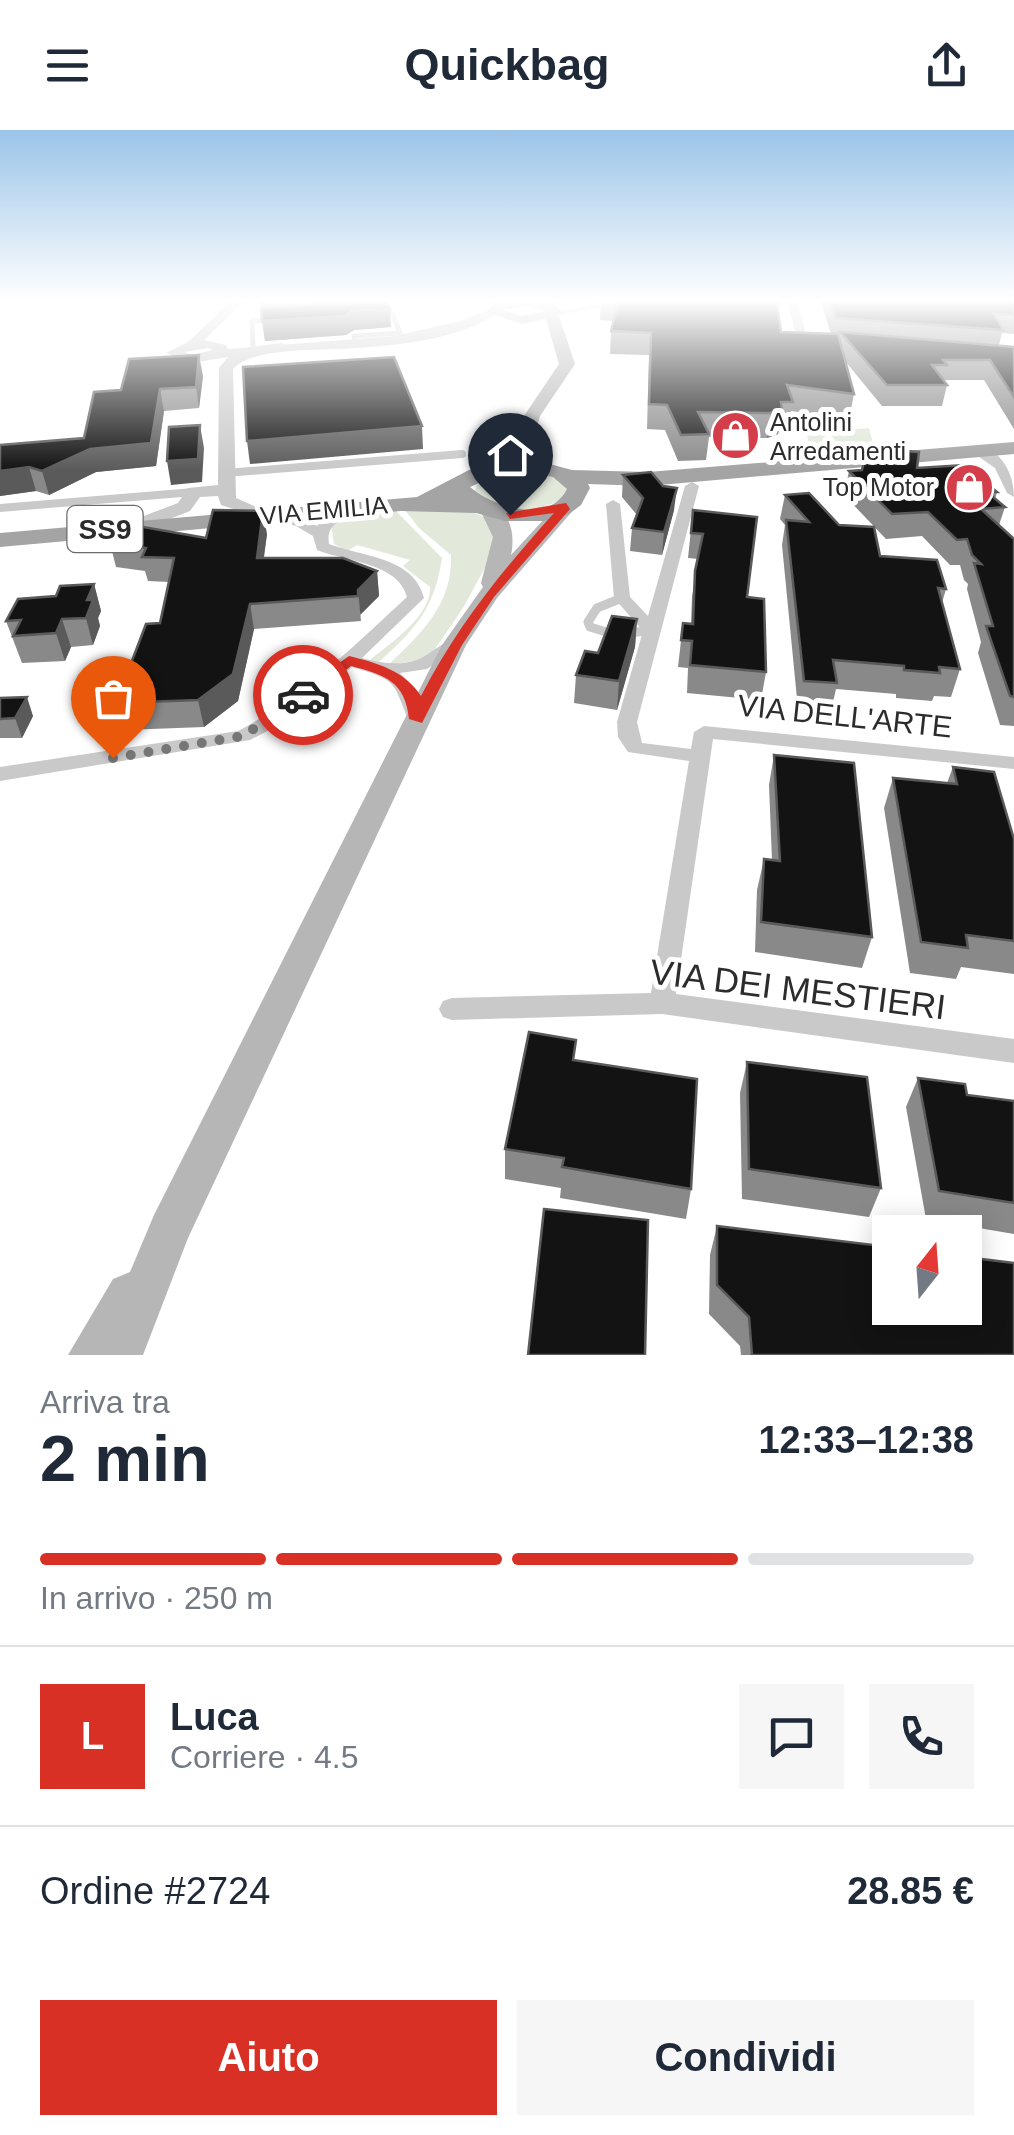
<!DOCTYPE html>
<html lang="it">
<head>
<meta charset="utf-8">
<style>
	:root { --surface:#fff; --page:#f6f6f7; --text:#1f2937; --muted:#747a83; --line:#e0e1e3; --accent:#d93025 }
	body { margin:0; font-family:Helvetica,sans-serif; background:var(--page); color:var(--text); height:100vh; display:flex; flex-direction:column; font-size:38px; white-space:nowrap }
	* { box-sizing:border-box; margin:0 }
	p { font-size:32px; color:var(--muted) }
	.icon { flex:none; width:55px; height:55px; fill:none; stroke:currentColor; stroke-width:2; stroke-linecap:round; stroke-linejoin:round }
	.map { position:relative; height:1225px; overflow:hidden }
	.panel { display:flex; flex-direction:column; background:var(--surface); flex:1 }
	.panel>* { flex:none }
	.needle { width:65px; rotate:17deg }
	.buttons { position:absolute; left:872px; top:1085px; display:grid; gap:20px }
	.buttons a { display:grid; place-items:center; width:110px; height:110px; border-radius:0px; background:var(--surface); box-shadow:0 5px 25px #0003; font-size:50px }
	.pin { position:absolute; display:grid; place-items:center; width:85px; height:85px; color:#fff; margin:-102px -42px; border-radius:50% 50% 50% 0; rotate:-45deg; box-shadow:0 0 10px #0007 }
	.pin .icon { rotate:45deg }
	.courier { position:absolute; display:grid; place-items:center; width:100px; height:100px; margin:-50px; border:8px solid #d93025; border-radius:50%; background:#fff; color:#222; box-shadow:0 2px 12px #0007 }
	.summary em { font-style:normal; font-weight:600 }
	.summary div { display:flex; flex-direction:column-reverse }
	.summary { display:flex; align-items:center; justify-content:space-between; height:170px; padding:0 40px }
	h1 { font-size:65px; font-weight:600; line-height:75px }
	.bar { display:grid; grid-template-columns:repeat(4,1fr); gap:15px 10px; align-content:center; height:120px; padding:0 40px }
	.bar i { height:12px; border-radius:8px; background:var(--line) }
	.bar .selected { background:var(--accent) }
	.bar p { grid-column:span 4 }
	.line { display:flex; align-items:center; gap:25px; padding:0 40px; border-top:2px solid var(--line) }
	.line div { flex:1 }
	.round { display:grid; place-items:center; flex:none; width:105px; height:105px; border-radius:0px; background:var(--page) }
	.button { display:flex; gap:20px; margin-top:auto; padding:20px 40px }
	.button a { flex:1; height:115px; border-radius:0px; background:var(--accent); color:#fff; font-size:40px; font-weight:600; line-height:115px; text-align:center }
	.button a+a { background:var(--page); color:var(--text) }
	header { display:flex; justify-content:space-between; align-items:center; height:130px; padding:0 40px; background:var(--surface); font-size:45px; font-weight:600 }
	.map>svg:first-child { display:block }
</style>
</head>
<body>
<header><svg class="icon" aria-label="menu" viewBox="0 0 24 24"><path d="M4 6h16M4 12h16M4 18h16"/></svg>Quickbag<svg class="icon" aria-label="share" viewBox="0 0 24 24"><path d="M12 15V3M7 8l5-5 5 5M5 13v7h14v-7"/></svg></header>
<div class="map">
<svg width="1014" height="1225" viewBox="0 0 1014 1225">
	<rect width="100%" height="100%" fill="#fff"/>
	<g fill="#e2e9db">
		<path d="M869,298L874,318L809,319L807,303Z"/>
		<path d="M518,341L557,348L569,359V365C528,388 515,383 475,362L476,356L491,346Z"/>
		<path d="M464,379L487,388L499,412L463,478L428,529L388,535C421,504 453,474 451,425L419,398L405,380Z"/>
		<path d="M396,381L442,428C434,480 416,498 378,533L370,530C391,512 431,487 430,457L403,436L410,430L357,415L347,421L334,414L331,395L344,386Z"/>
	</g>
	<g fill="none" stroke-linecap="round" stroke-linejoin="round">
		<g stroke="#c9c9c9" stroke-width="5">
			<path d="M356,213L354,206L400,203L392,183H379"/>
			<path d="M253,219L252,191L272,190"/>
		</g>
		<g stroke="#c9c9c9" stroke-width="8">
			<path d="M226,343L462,324"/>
			<path d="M0,378L194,362"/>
		</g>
		<path stroke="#c9c9c9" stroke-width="9" d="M622,468L597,478L588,492L590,497L616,505L652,500"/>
		<path fill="#c9c9c9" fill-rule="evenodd" d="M282,213L286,215L285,217L253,219L249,217Z"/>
		<g fill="#c9c9c9" fill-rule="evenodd">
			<path d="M623,169H646L555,186L550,183Z"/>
			<path d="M787,169H797L806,205L821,213V217L797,209Z"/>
			<path d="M972,316C1000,315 1014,343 1014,367L1007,363L995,338L972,322Z"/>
			<path d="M692,352L699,356L637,592L642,613L691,619L694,602L704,596L1014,627V639L713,609L676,864L1014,909V933L662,884L452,890L443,887L439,879L443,871L452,868L651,863L689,631L628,622L618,607L617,592L643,501L614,468L606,374L613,370L620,374L630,467L648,486L685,356Z"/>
			<path d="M355,375L362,379C347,391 325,390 329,414C363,427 414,427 424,468L362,528C379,533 399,536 417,530C433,524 442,509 460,511L463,515L427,539L400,543L419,563L427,589L424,593H410C392,552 400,551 352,537L271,599L250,610L0,651V637L238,601C301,568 355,515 407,467C399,433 344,431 317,420L313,406L296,396L264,386L271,382L306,390L317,396L321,389Z"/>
		</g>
		<path fill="#c9c9c9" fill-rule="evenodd" d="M233,169H246L204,210L226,215L228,219L394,206L457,192L493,178L499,182C461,209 401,215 355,218C323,221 254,216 233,239L236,368L275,385L266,390L221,375L218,366L200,367L190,381L142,400H128V392L178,373L188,358L218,355L219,238L228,227L191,233L166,223L188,212ZM208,218L213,220L192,225L184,222Z"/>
		<g fill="#b6b6b6" fill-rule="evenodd">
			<path d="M518,169L551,171L562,183L559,186L575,234L540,286L529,325L503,343L494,337L512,322L524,286L559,234L546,189L522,194L486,182L496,172ZM527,176L545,181L522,186L503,180Z"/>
			<path d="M566,371L576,377L497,468L466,515L188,1108L143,1225H68L113,1149L130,1142L154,1085L442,515L483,457L481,453L493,407L481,382L491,376C512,383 515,406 511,425L559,373Z"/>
		</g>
		<path fill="#a4a4a4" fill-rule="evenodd" d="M1014,312V324L648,356L588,354L590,358L581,375L569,384L544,391H505L476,383L401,381L0,417V403L417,367L469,340L508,330H535L572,340L648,342ZM521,342L553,347L567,359C549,395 493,377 470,357L498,345Z"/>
	</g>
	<g fill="#898989">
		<path d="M260,169H387L391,197L354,200L346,205L265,211Z"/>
		<path d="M601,169H776L781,202L831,204L820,169H1014V204L1002,203L999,215L1014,217V299L984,250H943L947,255L942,276H882L845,231L854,264L849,289L791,281L789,297L780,296L778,304L767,308L709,307L706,330L678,331L665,300L647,299L649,225L610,224L611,201L614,191L600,190Z"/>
		<path d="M203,246L199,278L164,281L156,336L96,342L49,365L36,361L0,366V315L84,308L121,260Z"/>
		<path d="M917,338L997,362L995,369L1005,377L999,395L1014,409V596L1000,595L978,523L981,512L967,459L968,454L964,450L960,435H950L922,406L886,409L844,365L849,341Z"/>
		<path d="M623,345L674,380L662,425L630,421L632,398L637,385L622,367Z"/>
		<path d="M785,365L839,395L880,426L946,459L942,473L960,539L951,567L934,566L932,571L896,568V564L836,559L831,581L798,579L782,415L785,395L780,389Z"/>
		<path d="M693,380L747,467L766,542L761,570L687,563L688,538L678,537L683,493L691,494L692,467L698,429L688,428Z"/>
		<path d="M267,404L264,428L377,441L379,466L360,485L361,491L254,499L238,571L204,597L124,600L116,573L160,493L169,452L148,451L145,441L116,437L110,413Z"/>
		<path d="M94,454L101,481L98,488L100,496L93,515L71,517L65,531L22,533L6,491L56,466Z"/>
		<path d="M637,489L635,517L617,580L574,573L576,545Z"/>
		<path d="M0,568L33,586L22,608H0Z"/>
		<path d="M774,625L872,807L862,838L755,822L757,760L764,729L772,730L769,655Z"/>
		<path d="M953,637L1014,709V844L961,837L956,849L910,843L884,678L893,648L947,653Z"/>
		<path d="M575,931L691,1059L686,1089L560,1068L561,1058L505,1049V1019Z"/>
		<path d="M747,932L881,1058L869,1087L742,1069L740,963Z"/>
		<path d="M918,948L967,965L1014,971V1104L926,1089L906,977Z"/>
		<path d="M717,1096L1014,1225H741L740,1216L709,1184L710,1125Z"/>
	</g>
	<g fill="#5a5a5a">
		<path d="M390,179L391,197L354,200L346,205L265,211L262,191L352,181Z"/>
		<path d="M199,225L203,246L199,278L196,257Z"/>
		<path d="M160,259L164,281L156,336L96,342L49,365L42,341Z"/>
		<path d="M782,279L778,304L767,308L771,283Z"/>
		<path d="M200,295L204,318L202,352L171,355L167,331Z"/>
		<path d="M422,296L423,319L250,334L247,311Z"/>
		<path d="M29,337L36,361L0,366V341Z"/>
		<path d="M677,358L674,380L662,425L664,402Z"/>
		<path d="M263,381L267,404L260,452L257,428Z"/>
		<path d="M377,441L379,466L360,485L361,491L358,460Z"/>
		<path d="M94,454L101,481L98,488L100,496L93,515L86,488L87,470Z"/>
		<path d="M250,474L254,499L238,571L204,597L198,570Z"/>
		<path d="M62,489L71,517L65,531L56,503Z"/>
		<path d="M637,489L635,517L617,580L619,551Z"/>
		<path d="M27,567L33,586L22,608L15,588Z"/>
	</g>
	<g fill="#131313" stroke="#5a5a5a" stroke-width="2.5">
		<path d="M601,169H776L781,202L838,204L854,264L787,255L793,272H781L782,279L771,283L698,282L709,304L681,305L667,275L649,274L651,203L611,201L619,170Z"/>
		<path d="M829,169H1014V185L994,184L1003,200L836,188Z"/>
		<path d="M387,171L390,179L352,181L345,186L262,191L261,178Z"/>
		<path d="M840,202L1014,217V267L990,230H943L947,235H932L947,255H887Z"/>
		<path d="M199,225L196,257L160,259L151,313L90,319L42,341L29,337L0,341V315L84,308L94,262L121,260L129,229Z"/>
		<path d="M394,227L422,296L247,311L243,237Z"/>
		<path d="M200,295L198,329L167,331L169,297Z"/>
		<path d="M867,318L919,322L917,338L965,335L997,362H987L1005,377L981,379L1014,409V567L1010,566L986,496H993L974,433L981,434L972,425L967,409L957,410L928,382L892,384L849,341L862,340Z"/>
		<path d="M651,342L663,356L677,358L664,402L632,398L643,368L623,345Z"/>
		<path d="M809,363L839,395L874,397L880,426L937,430L946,459L938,458L960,539L939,537L940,543L904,540V536L833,530L837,553L804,551L786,390L809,392L785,365Z"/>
		<path d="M213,380L263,381L257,428H343L377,441L358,460V466L250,474L233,544L198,570L116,573L146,494L160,493L174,428L142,427L146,418L110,413L132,395L206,408Z"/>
		<path d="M693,380L757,387L747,467L764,469L766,542L690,535L692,511L681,510L683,493L693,494L695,441L703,404L691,403Z"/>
		<path d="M94,454L87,470H93L86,488L62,489L56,503L13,506L21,490L6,491L18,469L56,466L60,456Z"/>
		<path d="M612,486L637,489L619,551L576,545L585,521L598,523Z"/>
		<path d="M27,567L15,588L0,589V568Z"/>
		<path d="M774,625L854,633L872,807L761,792L764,729L780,731Z"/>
		<path d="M953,637L994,642L1014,709V811L966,805L968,818L921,812L893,648L957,654Z"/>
		<path d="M529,902L576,910L573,930L697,949L691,1059L562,1037L564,1028L505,1019Z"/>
		<path d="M747,932L867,947L881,1058L749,1039Z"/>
		<path d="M918,948L965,954L967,965L1014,971V1073L939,1061Z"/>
		<path d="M544,1079L648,1090L645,1225H528Z"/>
		<path d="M717,1096L890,1117V1178H965V1127L1014,1133V1225H752L749,1187L717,1155Z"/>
	</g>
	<linearGradient id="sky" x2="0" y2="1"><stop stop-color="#9bc4e8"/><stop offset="0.5" stop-color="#fff"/><stop offset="1" stop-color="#fff" stop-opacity="0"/></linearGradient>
	<rect width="1014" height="341" fill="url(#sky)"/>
	<path fill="#d93025" d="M566,373L570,379L494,467L462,515L422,593L409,589C405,551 385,545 351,536L309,569H298V562L349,526C377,533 404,540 421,566C457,496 502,441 554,383L510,389L506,383Z"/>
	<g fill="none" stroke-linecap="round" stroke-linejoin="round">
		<path stroke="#767676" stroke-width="10" stroke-dasharray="0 18" d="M113,628L243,606L303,565"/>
	</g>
	<defs>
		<symbol id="shop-disc" viewBox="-11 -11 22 22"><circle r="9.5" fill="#d43e4a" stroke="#fff"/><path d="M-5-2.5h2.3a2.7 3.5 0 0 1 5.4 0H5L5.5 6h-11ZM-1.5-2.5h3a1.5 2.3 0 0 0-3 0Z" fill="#fff"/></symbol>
	</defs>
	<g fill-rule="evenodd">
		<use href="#shop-disc" x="708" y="278" width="55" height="55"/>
		<use href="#shop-disc" x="942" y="330" width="55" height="55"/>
	</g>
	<g text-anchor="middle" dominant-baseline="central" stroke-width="10" stroke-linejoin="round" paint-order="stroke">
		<g font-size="25" fill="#2c2c2c" stroke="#fff" text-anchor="start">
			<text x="770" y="292">Antolini<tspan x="770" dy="29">Arredamenti</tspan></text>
			<text x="934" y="357" text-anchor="end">Top Motor</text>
		</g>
		<g font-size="25" fill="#2c2c2c" stroke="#fff">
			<text transform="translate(324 380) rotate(-5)">VIA EMILIA</text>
		</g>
		<rect fill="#fff" stroke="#6b6b6b" stroke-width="2.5" x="67.5" y="376" width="75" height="46" rx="8"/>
		<g font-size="28" font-weight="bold" fill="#2c2c2c">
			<text x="105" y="399">SS9</text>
		</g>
		<g font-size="30" fill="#2c2c2c" stroke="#fff">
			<text transform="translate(845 586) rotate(6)">VIA DELL'ARTE</text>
		</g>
		<g font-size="35" fill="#2c2c2c" stroke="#fff">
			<text transform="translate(798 859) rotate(7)">VIA DEI MESTIERI</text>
		</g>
	</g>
</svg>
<div class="buttons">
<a><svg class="needle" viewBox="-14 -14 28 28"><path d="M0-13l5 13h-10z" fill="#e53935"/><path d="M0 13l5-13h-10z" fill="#747a83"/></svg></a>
</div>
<div class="pin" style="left:113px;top:628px;background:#ea580c"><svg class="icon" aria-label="bag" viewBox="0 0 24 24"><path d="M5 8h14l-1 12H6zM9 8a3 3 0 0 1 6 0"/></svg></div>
<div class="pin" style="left:510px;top:385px;background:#1f2937"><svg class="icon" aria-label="home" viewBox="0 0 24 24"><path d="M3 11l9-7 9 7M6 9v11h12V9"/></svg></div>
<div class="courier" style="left:303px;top:565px"><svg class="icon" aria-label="car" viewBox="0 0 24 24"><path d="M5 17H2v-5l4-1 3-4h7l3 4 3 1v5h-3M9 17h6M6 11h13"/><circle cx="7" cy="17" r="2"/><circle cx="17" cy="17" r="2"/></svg></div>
</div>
<section class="panel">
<div class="summary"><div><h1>2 min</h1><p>Arriva tra</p></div><em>12:33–12:38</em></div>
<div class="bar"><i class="selected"></i><i class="selected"></i><i class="selected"></i><i></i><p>In arrivo · 250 m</p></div>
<div class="line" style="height:180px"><b class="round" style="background:var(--accent);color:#fff">L</b><div><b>Luca</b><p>Corriere · 4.5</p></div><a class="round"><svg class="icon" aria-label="chat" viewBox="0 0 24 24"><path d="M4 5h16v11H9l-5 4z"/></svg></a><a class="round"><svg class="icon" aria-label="phone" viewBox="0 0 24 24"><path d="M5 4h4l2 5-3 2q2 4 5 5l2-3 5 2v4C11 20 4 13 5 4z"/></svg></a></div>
<div class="line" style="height:130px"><div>Ordine #2724</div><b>28.85 €</b></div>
<div class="button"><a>Aiuto</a><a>Condividi</a></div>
</section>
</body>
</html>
